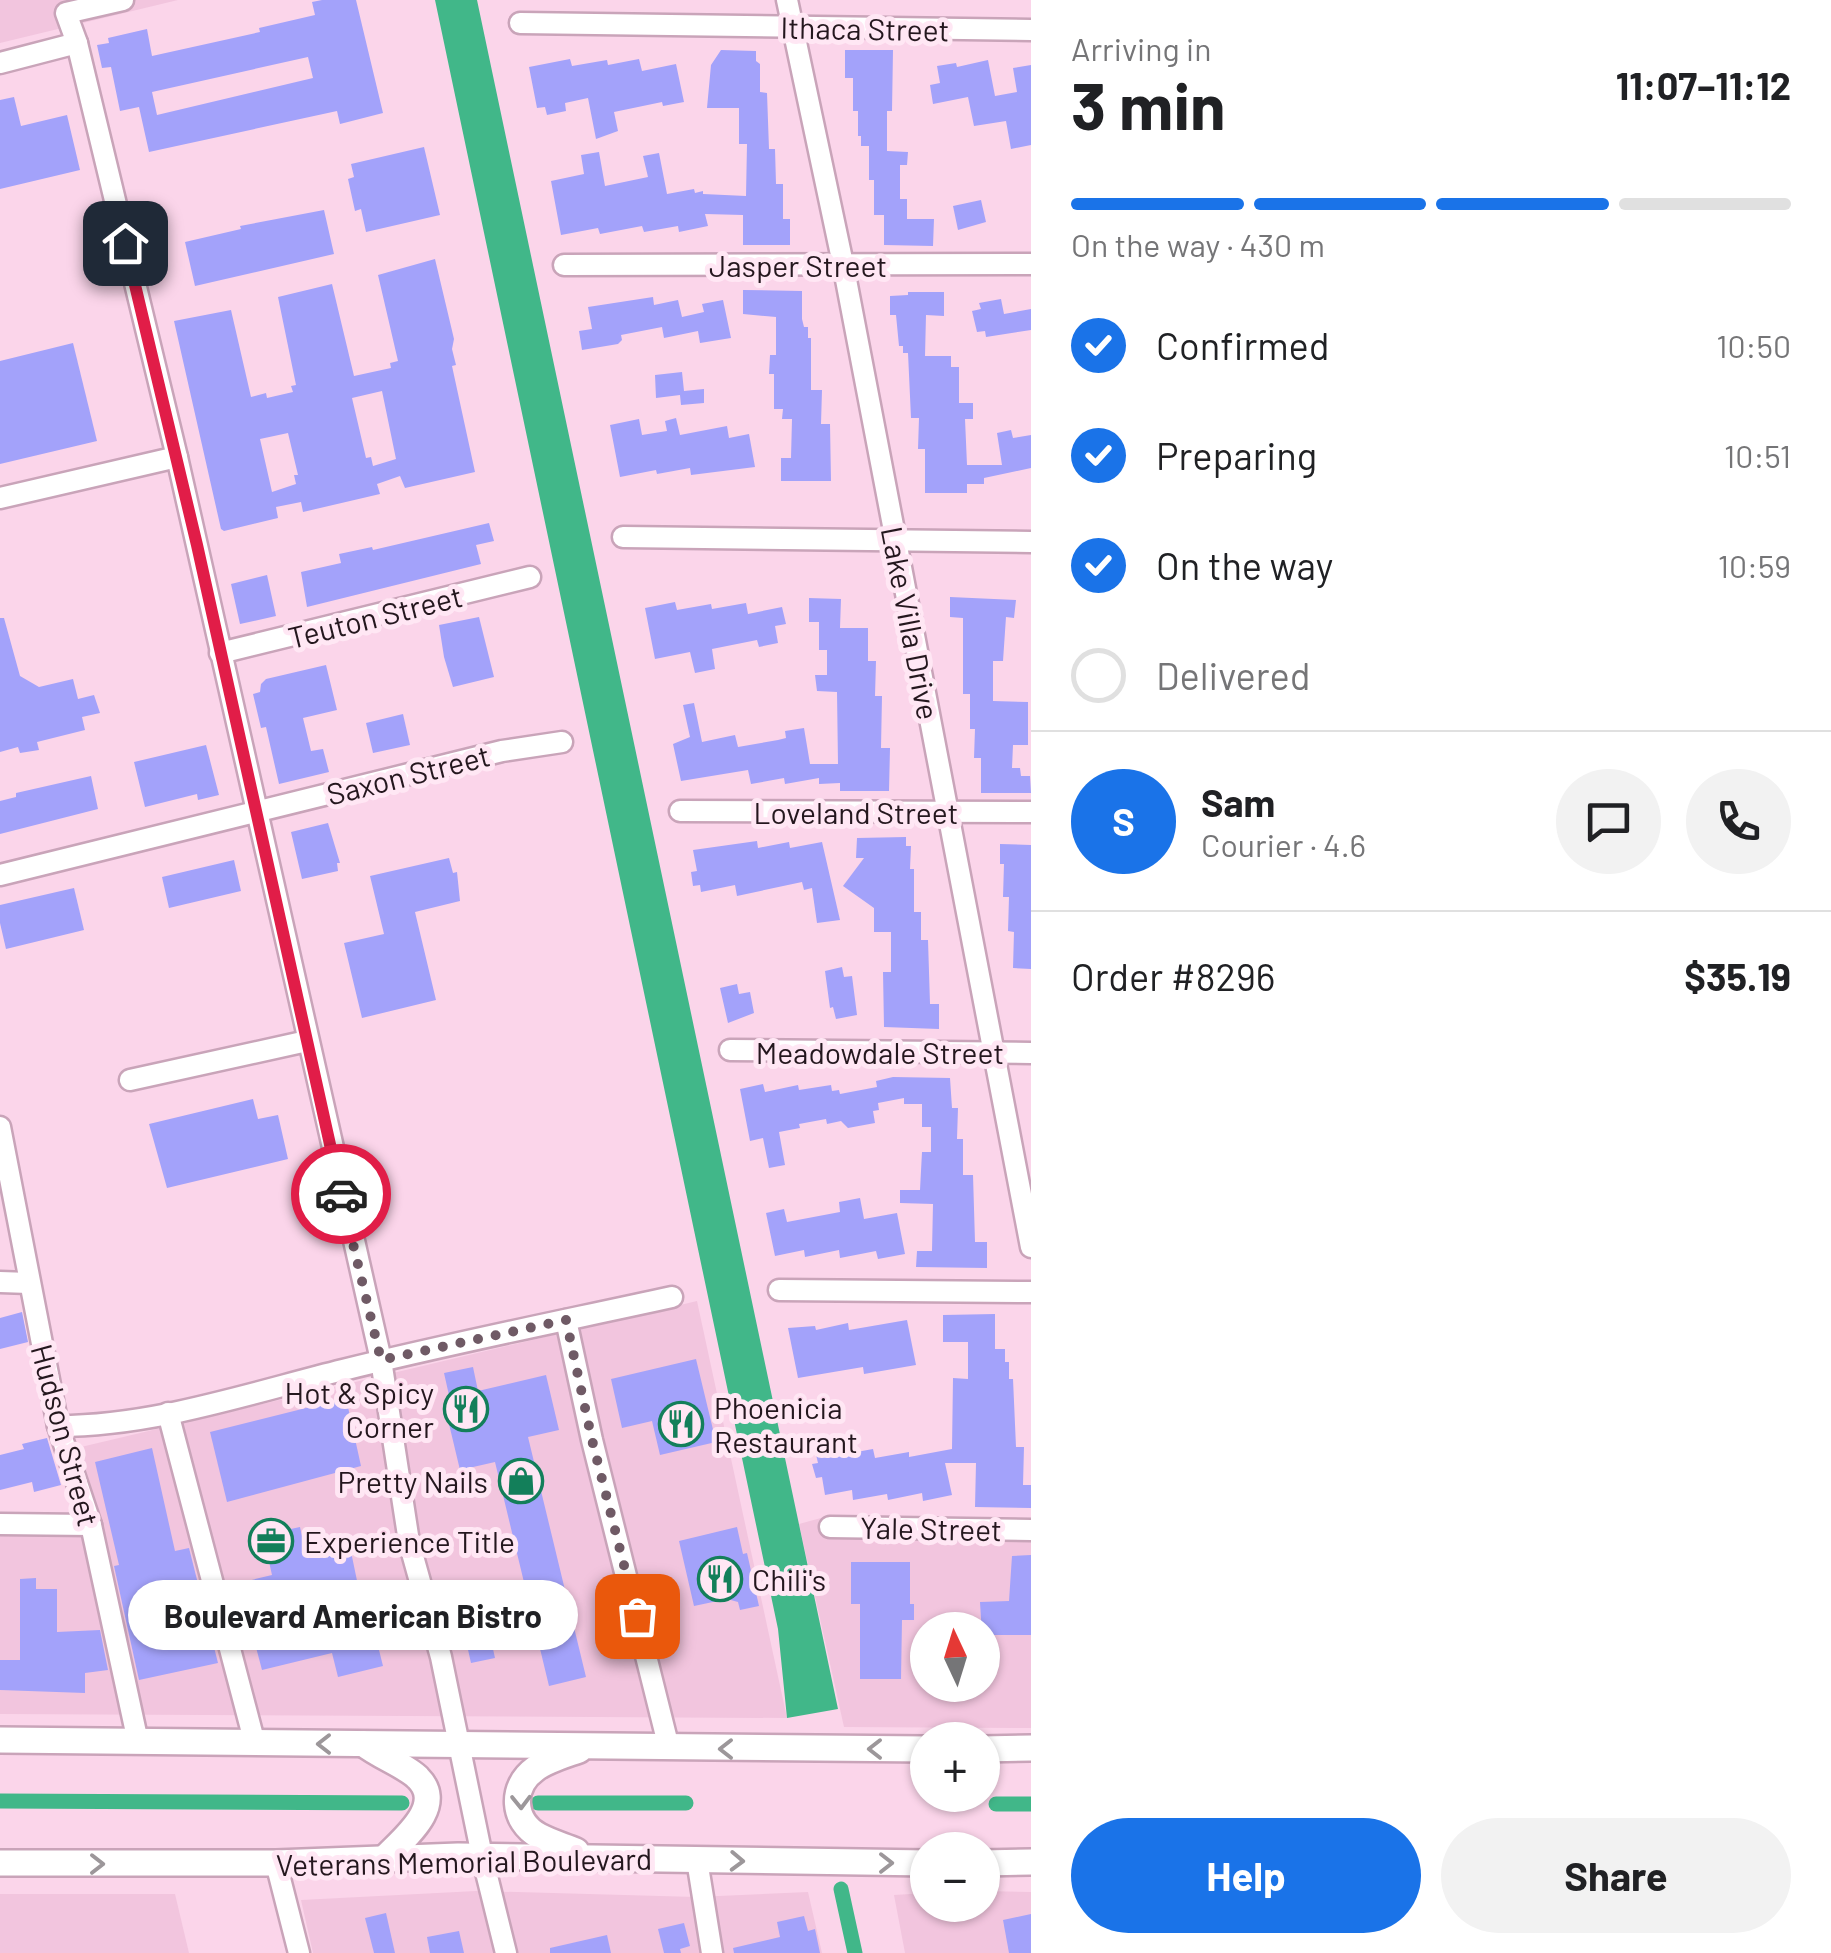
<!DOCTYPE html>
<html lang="en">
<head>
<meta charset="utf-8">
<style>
	:root { --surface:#fff; --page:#f2f2f2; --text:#202124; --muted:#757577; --line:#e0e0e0; --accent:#1a73e8 }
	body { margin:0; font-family:Barlow,sans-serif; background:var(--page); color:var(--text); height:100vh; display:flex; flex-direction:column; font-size:38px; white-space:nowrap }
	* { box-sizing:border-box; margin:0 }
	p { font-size:32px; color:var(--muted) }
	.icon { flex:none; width:55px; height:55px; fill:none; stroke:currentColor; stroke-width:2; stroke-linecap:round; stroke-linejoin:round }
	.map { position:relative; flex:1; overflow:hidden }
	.sheet { display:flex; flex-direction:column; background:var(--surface); width:800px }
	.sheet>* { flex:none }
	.needle { width:65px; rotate:356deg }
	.fabs { position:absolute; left:910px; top:1612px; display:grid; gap:20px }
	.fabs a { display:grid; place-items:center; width:90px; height:90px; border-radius:50%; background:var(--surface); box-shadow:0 2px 8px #0004; font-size:50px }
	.pin { position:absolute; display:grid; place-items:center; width:85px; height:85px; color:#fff; margin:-42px; border-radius:20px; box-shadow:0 5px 15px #0006 }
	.courier { position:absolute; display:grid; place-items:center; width:100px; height:100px; margin:-50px; border:8px solid #e11d48; border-radius:50%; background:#fff; color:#222; box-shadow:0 2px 12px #0007 }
	.bubble { position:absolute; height:70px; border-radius:35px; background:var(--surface); box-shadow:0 2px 8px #0004; font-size:32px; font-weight:700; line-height:70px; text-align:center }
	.overview em { font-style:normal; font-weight:700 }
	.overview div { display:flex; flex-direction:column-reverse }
	.overview { display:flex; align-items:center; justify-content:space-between; height:170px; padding:0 40px }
	h1 { font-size:65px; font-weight:700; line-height:75px }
	.bar { display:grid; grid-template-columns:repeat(4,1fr); gap:15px 10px; align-content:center; height:120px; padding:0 40px }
	.bar i { height:12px; border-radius:8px; background:var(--line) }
	.bar .active { background:var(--accent) }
	.bar p { grid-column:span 4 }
	.line { display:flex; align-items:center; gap:25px; padding:0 40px; border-top:2px solid var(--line) }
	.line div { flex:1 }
	.round { display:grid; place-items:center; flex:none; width:105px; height:105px; border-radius:52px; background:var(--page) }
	ol { padding:0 40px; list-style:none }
	li { display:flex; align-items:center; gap:30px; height:110px }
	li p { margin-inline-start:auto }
	li .icon { padding:10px; border-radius:50%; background:var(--accent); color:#fff; stroke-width:4 }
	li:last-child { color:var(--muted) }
	li i { width:55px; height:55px; border:5px solid var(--line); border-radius:50% }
	.button { display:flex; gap:20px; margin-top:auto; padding:20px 40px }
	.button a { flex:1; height:115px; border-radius:60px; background:var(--accent); color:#fff; font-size:40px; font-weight:700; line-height:115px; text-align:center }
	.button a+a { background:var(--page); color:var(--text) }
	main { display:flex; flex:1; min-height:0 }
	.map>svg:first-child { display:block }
</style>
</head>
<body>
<main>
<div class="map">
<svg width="1031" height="1953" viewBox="0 0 1031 1953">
	<rect width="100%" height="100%" fill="#fbd5ea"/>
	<g fill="#f2c5de" fill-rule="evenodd">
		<path d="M0,0H178L0,43Z"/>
		<path d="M697,1301L787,1718L0,1714V1536L93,1535L81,1447Z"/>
		<path d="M821,1518L1031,1520V1728L844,1727L799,1524ZM928,1630H982V1685H928Z"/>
		<path d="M476,1891L696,1897L808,1892L822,1953H313L301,1900Z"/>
		<path d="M983,1891L1031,1892V1953H905L894,1895L927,1893L928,1905H982Z"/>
		<path d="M0,1894H175L189,1953H0Z"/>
	</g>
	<path fill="#41b789" d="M435,0H477L838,1709L787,1718L778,1629Z"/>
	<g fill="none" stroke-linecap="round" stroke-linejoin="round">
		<g stroke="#41b789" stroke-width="15">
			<path d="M0,1801L402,1803"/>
			<path d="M538,1803H686"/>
			<path d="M996,1804H1031"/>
			<path d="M841,1889L855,1953"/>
		</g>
	</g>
	<g fill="#a3a2fa" fill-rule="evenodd">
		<path d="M322,0H356L383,113L340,124L337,111L149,152L139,107L120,111L111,67L102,68L97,45L109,43L108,38L147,29L152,56L260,32L259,28L315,15L312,2ZM308,57L313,78L157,115L152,92Z"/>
		<path d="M721,50L756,51V61L760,64V92L767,93L769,149H775L776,184H783V219H790V245H743V215L705,214L708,226L679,232L678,226L644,232L642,226L600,234L598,228L561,235L551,181L584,174L581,155L599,152L605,186L648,177L643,156L659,153L667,194L694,189L695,193L703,191V194L746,196L747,144H739V108H707L711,65Z"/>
		<path d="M845,50H893L892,111H887V151L908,152L907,165H900V199H907V219H934L933,246L884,245V215H874V180H869V146H861V136H858V111H853V78H845Z"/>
		<path d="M570,59L572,66L607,60L608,65L639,59L642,71L676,64L684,102L663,106L662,102L614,112L618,131L596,139L588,98L565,103L566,111L547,115L545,107L537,108L529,67Z"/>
		<path d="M988,60L995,96L1017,92L1013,68L1031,65V145L1011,149L1006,121L974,126L968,97L933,104L930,85L940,83L937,66L956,63L957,67Z"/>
		<path d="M14,97L21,126L67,115L80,170L0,189V100Z"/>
		<path d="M424,147L440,215L366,232L361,209L355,211L348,179L354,177L351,164Z"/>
		<path d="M981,200L986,222L958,230L953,206Z"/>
		<path d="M324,210L334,254L195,286L185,242L241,229L240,226Z"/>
		<path d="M435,259L454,339L452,349L456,365L452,366L475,472L405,488L400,476L377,484L380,494L303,512L301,502L276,507L278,518L224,531L221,529L174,321L231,310L251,397L266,393L267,398L293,392L291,386L296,385L278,297L332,284L354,376L391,368L390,363L398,361L378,275ZM382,391L396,459L373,466L371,457L366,458L352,398ZM288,433L298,475H294L296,484L272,492L260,439Z"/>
		<path d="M743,290L802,291V319L804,327H808V338H811V390H822L821,424H830L831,481H781V458H791L792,419H782L783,409H774V374H769L770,355H776V317L743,314Z"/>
		<path d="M908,292H944V316L926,315L925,356H951V367H959V403H973V419H965L967,465H1002L997,433L1011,430L1013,438L1031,435V468L984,478V484H967V493H925V449H918L919,418H911L908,353H903V346H899L896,315H890V296L908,295Z"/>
		<path d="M653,297L654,305L678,300L682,317L704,312L702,304L723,300L731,338L700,343L698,331L664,338L662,327L621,335L622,340L618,344L582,350L579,331L592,329L588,307Z"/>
		<path d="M1001,299L1004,314L1031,309V330L986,337L985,331L977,332L972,311L981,309L979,303Z"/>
		<path d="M73,343L97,441L0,464V361Z"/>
		<path d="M682,372L684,391L704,389V403L681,405L680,395L656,398L655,375Z"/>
		<path d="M676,418L680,435L727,426L729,438L749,434L755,467L691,475L690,468L657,474L656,470L620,477L610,425L639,419L642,435L667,431L665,421Z"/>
		<path d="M489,523L494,541L476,545L481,564L307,607L301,572L341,563L339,554L372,547L373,550Z"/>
		<path d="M267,575L276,616L240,624L231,584Z"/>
		<path d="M950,597L1016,600L1014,618L1006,617L1003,661H993V701L1028,702V745H1013L1012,768H1020L1021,776H1030L1031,793H981V758H974L975,729H970V694H963V618L950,617Z"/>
		<path d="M809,598L841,599L840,628H868V661H876L875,696H882L881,748H890L889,791H840V783L819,784V778L785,784L784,778L751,784L748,770L681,781L673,744L690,737L683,705L694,703L702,742L735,735L738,747L778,740L786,738L785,731L804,728L810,764H838L837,692L817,691L815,675H827V650H819V622H809Z"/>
		<path d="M675,602L677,610L711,604L712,609L746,603L748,614L782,607L786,624L775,626L778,643L759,647L757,640L712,649L715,669L695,673L690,652L655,659L645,608Z"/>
		<path d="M479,617L494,677L453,687L444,657L439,625Z"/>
		<path d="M0,618H4L20,676L39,687L73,679L78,699L94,695L100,713L82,717L85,730L37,742L39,750L20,753L18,747L0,752Z"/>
		<path d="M326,665L337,710L303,718L311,751L323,749L329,772L279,784L266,727L261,728L253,694L260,692L261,684L266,679Z"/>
		<path d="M403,714L410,745L373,753L366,723Z"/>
		<path d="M206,745L219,795L198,800L197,794L145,807L134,762Z"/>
		<path d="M91,776L98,809L0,834V801L16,797V793Z"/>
		<path d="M328,823L340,863H337L338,871L302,879L291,832Z"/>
		<path d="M906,837V846H911L910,869H914V912H921V940H928L930,1004H939V1029L884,1027L883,972H891V932H874V908L843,886L864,858H856L857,838Z"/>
		<path d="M757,841L758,848L789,842L790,848L822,842L840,920L817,923L812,888L804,890L802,882L737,896L735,885L701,892L700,885L693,886L691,872L697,871L693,850Z"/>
		<path d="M1000,844L1031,845V969L1013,968L1014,932L1008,931L1009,897H1003L1004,864H1000Z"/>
		<path d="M449,858L453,873L457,872L460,901L415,912L436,1000L362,1018L344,943L384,934L370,876Z"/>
		<path d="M234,860L241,891L169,908L162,877Z"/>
		<path d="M74,888L84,930L6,949L0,923V905Z"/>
		<path d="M842,967L844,977L852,976L857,1015L836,1019L833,1007L830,1008L825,971Z"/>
		<path d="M737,984L739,994L750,992L754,1013L728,1023L720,988Z"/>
		<path d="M893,1077L950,1078L952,1108H958L957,1139H963V1175H973L975,1242H987V1268L916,1267L917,1251H932L933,1204L900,1203V1190H920L922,1152H931V1127H922V1104H904V1098L878,1103L879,1110L873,1111L875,1123L848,1128L841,1121L827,1124L826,1119L799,1124L800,1128L779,1132L785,1165L769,1168L763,1138L750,1141L740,1089L763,1084L765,1092L798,1085L799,1090L831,1085L832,1091L839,1090L840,1094L877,1087L876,1081Z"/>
		<path d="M253,1099L258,1119L278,1115L288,1159L167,1188L149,1124Z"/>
		<path d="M860,1198L864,1219L897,1213L905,1254L878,1259L876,1251L840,1258L839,1250L805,1257L804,1250L775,1256L766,1213L784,1209L787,1222L840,1212L839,1202Z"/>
		<path d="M22,1312L28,1342L0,1349V1318Z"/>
		<path d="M995,1314V1349H1005V1362H1009V1379H1013L1016,1447H1024L1023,1485H1031V1508L975,1507L976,1463H945L952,1495L923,1501L922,1493L888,1500L887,1494L853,1500L852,1490L825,1495L822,1477L816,1478L812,1464L818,1463L813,1442H837L840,1455L873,1449L875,1458L909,1452V1457L952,1449L953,1378L968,1379V1342H943V1315Z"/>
		<path d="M907,1320L916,1365L864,1374L863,1367L798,1378L788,1328L815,1326L816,1330L848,1323L849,1330Z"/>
		<path d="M696,1359L716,1442L660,1455L652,1421L622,1428L611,1379Z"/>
		<path d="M473,1367L478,1391L546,1375L559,1430L528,1437L586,1677L549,1686L495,1462L460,1470L449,1424L455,1422L444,1373Z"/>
		<path d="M346,1398L361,1466L227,1502L210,1432Z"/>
		<path d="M47,1438L61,1485L34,1492L32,1482L0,1490V1455L24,1449L22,1444Z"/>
		<path d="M152,1448L175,1551L189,1548L218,1663L139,1680L114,1566L119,1565L95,1462Z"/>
		<path d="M300,1527L305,1550L347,1540L349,1542L361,1600L322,1610L329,1641L374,1630L383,1666L338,1677L332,1653L262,1670L239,1583L272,1575L263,1535Z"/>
		<path d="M737,1527L743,1554L747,1553L759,1606L740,1610L738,1602L727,1599L694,1606L679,1541Z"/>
		<path d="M1031,1555V1635H982L980,1602L1009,1601L1012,1556Z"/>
		<path d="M851,1562H910V1604H914V1620H902L901,1679H860V1604H851Z"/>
		<path d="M36,1578V1589H57V1632L100,1630L108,1670L85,1673V1693L0,1690V1660H20V1579Z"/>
		<path d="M480,1590L495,1658L471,1663L462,1623L457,1624L451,1597Z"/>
		<path d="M386,1913L395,1953H374L365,1918Z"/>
		<path d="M1031,1914V1953H1009L1003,1920Z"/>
		<path d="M804,1916L808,1931L815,1929L820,1953H734L733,1948L780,1937L777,1922Z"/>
		<path d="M684,1923L690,1946L680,1949L681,1953H664L658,1929Z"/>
		<path d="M459,1931L464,1953H430L427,1937Z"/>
		<path d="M607,1935L611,1953H550V1948Z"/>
	</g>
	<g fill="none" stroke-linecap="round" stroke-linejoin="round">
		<defs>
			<g id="minor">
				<path d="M123,0L66,13L77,43L177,457L381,1360L409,1542L441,1657L482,1856L506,1953"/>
				<path d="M787,0L843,264L1031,1247"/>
				<path d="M520,23L1031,30"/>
				<path d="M0,63L77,43"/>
				<path d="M564,265L1031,264"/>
				<path d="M0,498L177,457"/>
				<path d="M623,537L1031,542"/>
				<path d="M220,653L530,577"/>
				<path d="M680,811L1031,812"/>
				<path d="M0,875L502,751L562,742"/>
				<path d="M730,1050L1031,1053"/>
				<path d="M130,1080L307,1041"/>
				<path d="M0,1127L58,1426L91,1525L138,1742"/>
				<path d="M0,1282L29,1283"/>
				<path d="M779,1290L1031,1292"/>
				<path d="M566,1320L592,1440L669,1748"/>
				<path d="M168,1413L255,1744"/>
				<path d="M58,1426C154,1426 250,1393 343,1370C452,1343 562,1321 672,1297"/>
				<path d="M0,1524L91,1525"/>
				<path d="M830,1527L1031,1530"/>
				<path d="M697,1860L712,1953"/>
				<path d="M276,1863L299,1953"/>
			</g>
			<g id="major">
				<path d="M0,1740L928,1749"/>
				<path d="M364,1744C379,1756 408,1767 418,1778C446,1806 403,1839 385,1858"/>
				<path d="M982,1749L1031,1748"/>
				<path d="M576,1851C564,1846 550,1842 539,1836C512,1821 510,1787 535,1769C547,1760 565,1755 579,1750"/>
				<path d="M0,1863H276L458,1856L928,1863"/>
				<path d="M982,1863L1031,1862"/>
			</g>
		</defs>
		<use href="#minor" stroke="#c9a4b9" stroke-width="25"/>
		<use href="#major" stroke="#c9a4b9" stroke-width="30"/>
		<use href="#minor" stroke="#fff" stroke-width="20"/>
		<use href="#major" stroke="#fff" stroke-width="25"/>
	</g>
	<defs><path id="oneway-chevron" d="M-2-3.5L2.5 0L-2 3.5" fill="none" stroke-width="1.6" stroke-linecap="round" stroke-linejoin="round" transform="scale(2.5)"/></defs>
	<g stroke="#9c979a">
		<use href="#oneway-chevron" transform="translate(324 1744) rotate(-180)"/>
		<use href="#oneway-chevron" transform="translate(726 1749) rotate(-180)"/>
		<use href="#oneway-chevron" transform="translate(875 1749) rotate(180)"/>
		<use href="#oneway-chevron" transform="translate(521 1802) rotate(89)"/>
		<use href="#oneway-chevron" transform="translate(737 1861) rotate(2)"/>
		<use href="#oneway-chevron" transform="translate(886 1863)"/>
		<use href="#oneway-chevron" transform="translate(97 1864)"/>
	</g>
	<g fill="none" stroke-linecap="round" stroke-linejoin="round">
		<path stroke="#6f5a65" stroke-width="10" stroke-dasharray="0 18" d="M341,1194L381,1360L566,1320L592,1440L637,1616"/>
		<path stroke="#e11d48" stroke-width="12" d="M125,243L197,545L341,1194"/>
	</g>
	<defs>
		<symbol id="restaurant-ring" viewBox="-11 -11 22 22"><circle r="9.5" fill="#ffe7f4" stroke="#137f5a" stroke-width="1.5"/><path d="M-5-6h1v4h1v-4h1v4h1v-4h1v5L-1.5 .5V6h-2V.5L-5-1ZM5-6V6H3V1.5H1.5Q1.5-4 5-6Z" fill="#137f5a"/></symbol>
		<symbol id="shop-ring" viewBox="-11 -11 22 22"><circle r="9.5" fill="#ffe7f4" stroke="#137f5a" stroke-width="1.5"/><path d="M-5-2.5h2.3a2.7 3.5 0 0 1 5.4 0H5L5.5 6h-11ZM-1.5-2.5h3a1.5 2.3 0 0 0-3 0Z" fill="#137f5a"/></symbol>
		<symbol id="office-ring" viewBox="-11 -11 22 22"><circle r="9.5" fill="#ffe7f4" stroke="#137f5a" stroke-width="1.5"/><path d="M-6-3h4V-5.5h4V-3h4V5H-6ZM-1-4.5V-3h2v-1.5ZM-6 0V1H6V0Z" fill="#137f5a"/></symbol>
	</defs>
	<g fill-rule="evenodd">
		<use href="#restaurant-ring" x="441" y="1384" width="50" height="50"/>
		<use href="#restaurant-ring" x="656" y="1399" width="50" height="50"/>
		<use href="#shop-ring" x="496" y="1456" width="50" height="50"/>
		<use href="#office-ring" x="246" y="1516" width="50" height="50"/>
		<use href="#restaurant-ring" x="695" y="1554" width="50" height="50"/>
	</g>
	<g text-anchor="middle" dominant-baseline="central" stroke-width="10" stroke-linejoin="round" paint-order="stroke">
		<g font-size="30" fill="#24171e" stroke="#ffe7f4">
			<text transform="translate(865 28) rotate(1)">Ithaca Street</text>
			<text x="798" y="265">Jasper Street</text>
			<text transform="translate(375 616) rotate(-14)">Teuton Street</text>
			<text transform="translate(911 623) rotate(79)">Lake Villa Drive</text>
			<text transform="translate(408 774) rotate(-14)">Saxon Street</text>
			<text x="856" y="812">Loveland Street</text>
			<text x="880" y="1052">Meadowdale Street</text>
			<text transform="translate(66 1435) rotate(75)">Hudson Street</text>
			<text transform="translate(931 1528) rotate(1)">Yale Street</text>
			<text transform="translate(464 1861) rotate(-1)">Veterans Memorial Boulevard</text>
		</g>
		<g font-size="30" fill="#24171e" stroke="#ffe7f4" text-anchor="start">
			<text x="434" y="1392" text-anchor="end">Hot &amp; Spicy<tspan x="434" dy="34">Corner</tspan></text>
			<text x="714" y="1407">Phoenicia<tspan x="714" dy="34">Restaurant</tspan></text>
			<text x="488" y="1481" text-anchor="end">Pretty Nails</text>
			<text x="304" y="1541">Experience Title</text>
			<text x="752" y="1579">Chili's</text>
		</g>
	</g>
</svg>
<div class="fabs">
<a><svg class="needle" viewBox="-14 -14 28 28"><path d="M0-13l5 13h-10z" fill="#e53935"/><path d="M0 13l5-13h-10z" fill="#757577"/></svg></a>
<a>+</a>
<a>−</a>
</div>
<div class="pin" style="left:637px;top:1616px;background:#ea580c"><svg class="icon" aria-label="bag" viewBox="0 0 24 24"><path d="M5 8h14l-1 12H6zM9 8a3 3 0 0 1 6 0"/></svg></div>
<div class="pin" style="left:125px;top:243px;background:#1f2937"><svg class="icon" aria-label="home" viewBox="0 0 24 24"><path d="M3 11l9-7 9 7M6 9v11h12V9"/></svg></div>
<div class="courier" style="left:341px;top:1194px"><svg class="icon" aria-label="car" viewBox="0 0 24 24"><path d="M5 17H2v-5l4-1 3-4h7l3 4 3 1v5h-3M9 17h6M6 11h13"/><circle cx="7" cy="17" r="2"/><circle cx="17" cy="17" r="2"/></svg></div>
<div class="bubble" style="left:128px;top:1580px;width:450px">Boulevard American Bistro</div>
</div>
<section class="sheet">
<div class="overview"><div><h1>3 min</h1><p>Arriving in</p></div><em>11:07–11:12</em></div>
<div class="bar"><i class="active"></i><i class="active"></i><i class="active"></i><i></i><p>On the way · 430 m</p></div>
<ol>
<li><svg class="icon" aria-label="check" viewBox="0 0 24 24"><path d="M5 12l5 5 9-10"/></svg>Confirmed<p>10:50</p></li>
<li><svg class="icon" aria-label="check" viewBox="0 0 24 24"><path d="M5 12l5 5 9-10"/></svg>Preparing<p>10:51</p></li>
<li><svg class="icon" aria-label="check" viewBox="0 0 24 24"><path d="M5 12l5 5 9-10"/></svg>On the way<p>10:59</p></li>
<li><i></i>Delivered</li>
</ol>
<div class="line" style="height:180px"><b class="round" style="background:var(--accent);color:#fff">S</b><div><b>Sam</b><p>Courier · 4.6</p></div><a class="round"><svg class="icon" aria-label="chat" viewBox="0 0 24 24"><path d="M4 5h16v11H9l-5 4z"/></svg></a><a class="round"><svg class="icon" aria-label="phone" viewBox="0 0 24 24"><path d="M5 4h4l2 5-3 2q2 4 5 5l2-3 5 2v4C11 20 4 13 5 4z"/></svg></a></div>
<div class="line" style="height:130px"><div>Order #8296</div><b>$35.19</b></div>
<div class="button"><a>Help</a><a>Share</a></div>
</section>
</main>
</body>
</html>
